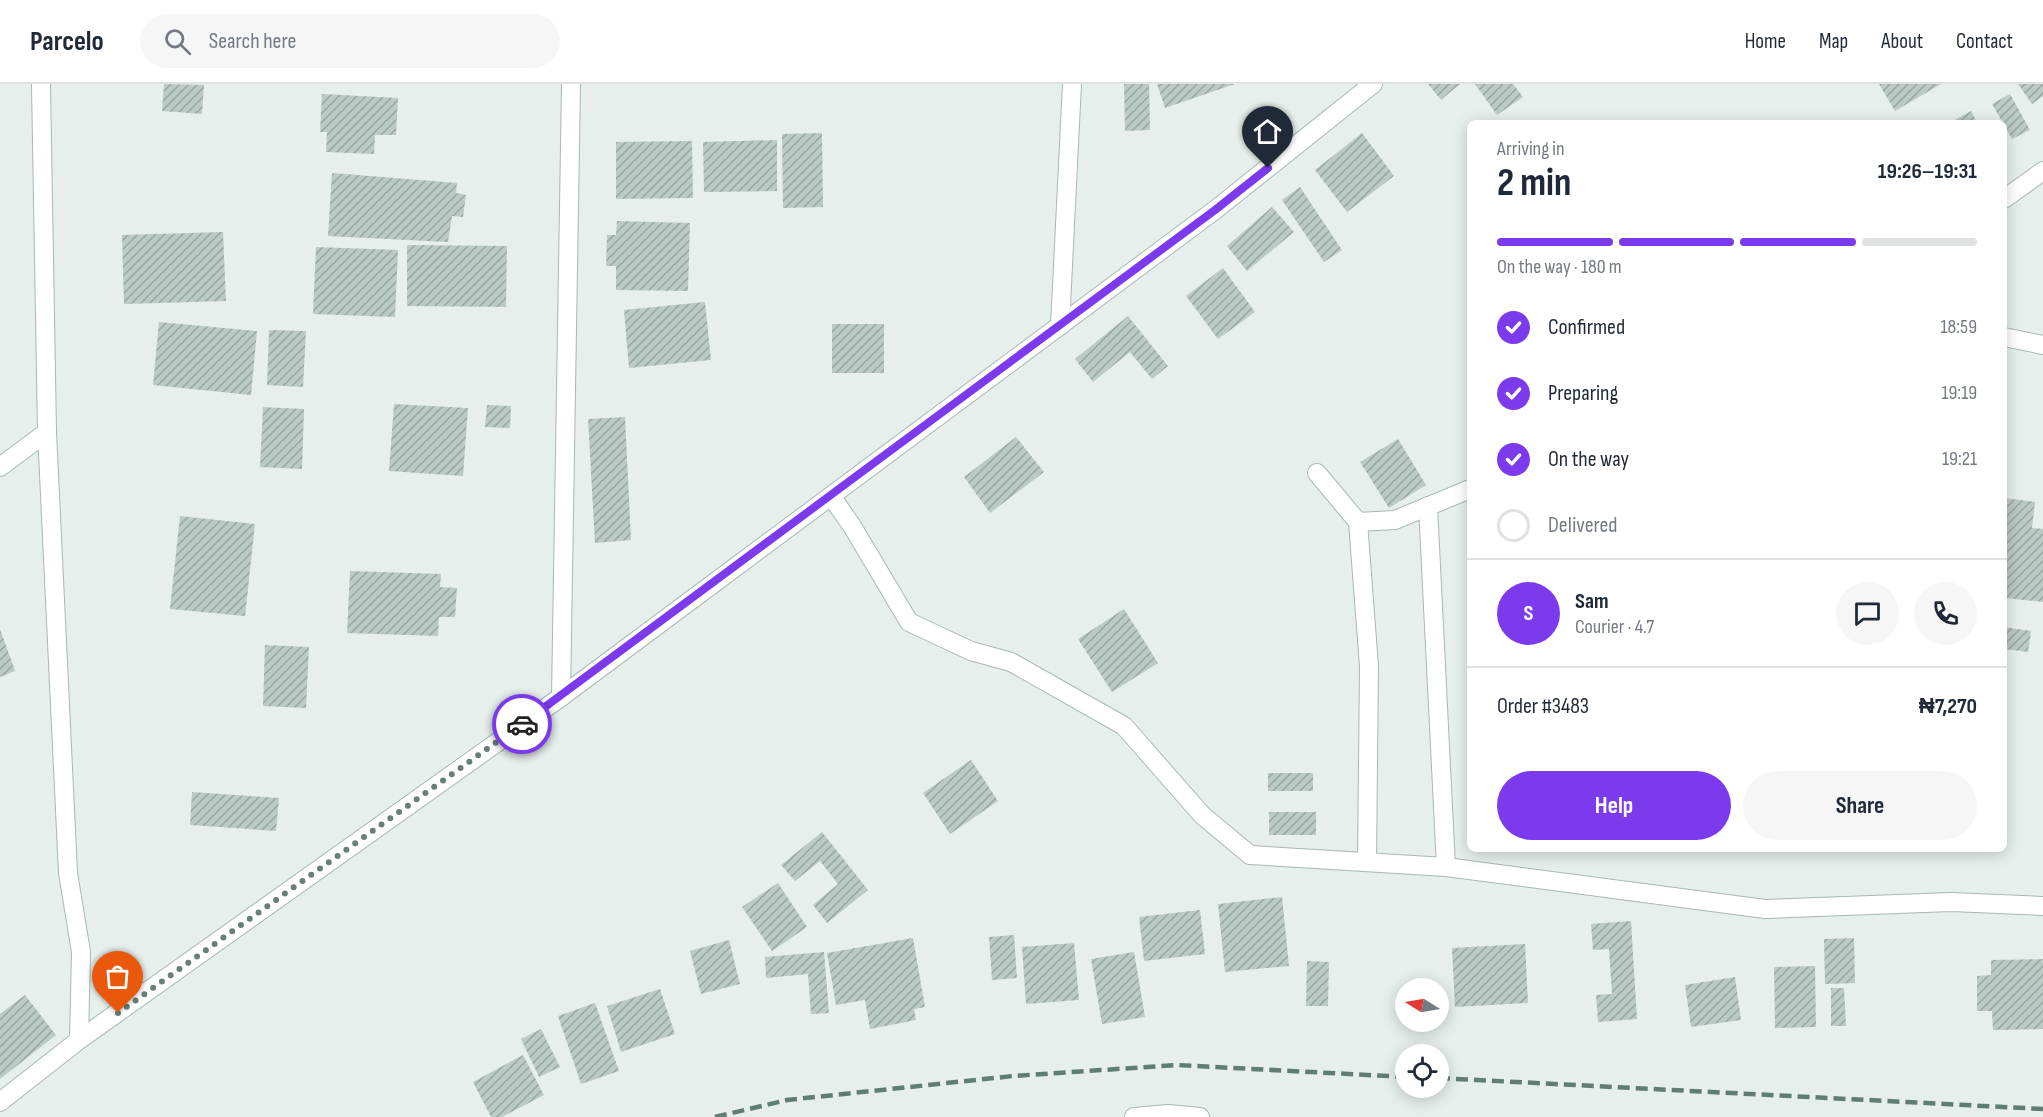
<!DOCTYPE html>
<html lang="en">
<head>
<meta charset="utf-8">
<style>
	:root { --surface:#fff; --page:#f6f6f7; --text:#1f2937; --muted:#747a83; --line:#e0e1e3; --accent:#7c3aed }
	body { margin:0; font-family:"Sofia Sans Condensed",sans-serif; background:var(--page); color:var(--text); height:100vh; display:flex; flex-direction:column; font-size:22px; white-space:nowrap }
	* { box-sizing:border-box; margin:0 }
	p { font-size:20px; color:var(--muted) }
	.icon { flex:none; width:33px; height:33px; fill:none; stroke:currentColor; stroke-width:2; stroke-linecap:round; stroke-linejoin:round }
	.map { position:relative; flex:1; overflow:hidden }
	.details { position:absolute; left:1467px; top:36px; width:540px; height:732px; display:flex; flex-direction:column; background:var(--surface); border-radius:9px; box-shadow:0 3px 15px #0003 }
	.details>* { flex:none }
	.needle { width:39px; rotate:281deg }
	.controls { position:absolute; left:1395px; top:894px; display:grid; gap:12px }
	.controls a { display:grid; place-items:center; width:54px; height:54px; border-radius:50%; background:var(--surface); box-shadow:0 3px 15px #0003; font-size:30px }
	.pin { position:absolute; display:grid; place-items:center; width:51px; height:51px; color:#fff; margin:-62px -26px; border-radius:50% 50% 50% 0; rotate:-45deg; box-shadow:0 0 6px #0007 }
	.pin .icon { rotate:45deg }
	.courier { position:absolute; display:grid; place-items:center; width:60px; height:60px; margin:-30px; border:4px solid #7c3aed; border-radius:50%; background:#fff; color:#222; box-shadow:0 2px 8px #0007 }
	.headline em { font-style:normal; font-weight:700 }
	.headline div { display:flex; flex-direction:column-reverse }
	.headline { display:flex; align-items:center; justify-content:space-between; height:102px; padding:0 30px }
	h1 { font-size:39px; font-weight:700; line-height:45px }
	.bar { display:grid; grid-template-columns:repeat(4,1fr); gap:9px 6px; align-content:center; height:72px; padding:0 30px }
	.bar i { height:8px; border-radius:4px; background:var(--line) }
	.bar .current { background:var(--accent) }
	.bar p { grid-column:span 4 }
	.line { display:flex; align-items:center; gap:15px; padding:0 30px; border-top:2px solid var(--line) }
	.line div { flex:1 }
	.round { display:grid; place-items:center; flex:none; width:63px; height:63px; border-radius:32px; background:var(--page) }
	ol { padding:0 30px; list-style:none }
	li { display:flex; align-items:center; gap:18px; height:66px }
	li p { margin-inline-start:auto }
	li .icon { padding:6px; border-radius:50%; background:var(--accent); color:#fff; stroke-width:4 }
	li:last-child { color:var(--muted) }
	li i { width:33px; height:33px; border:3px solid var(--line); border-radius:50% }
	.cta { display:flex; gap:12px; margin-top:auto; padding:12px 30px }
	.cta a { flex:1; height:69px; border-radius:36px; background:var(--accent); color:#fff; font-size:24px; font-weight:700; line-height:69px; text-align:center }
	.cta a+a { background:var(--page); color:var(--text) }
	header { display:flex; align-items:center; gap:36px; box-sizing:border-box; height:84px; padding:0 30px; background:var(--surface); border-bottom:2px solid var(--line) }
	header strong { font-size:28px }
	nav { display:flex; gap:33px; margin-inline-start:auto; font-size:21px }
	.search { width:420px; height:54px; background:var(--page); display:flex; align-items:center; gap:15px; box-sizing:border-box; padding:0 21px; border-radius:33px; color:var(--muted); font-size:22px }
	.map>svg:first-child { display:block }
</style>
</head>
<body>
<header>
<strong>Parcelo</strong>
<div class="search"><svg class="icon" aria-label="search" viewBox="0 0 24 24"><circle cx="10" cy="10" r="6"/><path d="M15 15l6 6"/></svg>Search here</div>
<nav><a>Home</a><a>Map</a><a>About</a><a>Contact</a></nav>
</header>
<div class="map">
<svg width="2043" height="1033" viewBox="0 0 2043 1033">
	<defs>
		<pattern id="building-hatch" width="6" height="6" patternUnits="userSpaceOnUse" patternTransform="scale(1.5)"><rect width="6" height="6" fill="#bbcac4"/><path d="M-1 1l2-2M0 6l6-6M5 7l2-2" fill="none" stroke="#98a6a0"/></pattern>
	</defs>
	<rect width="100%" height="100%" fill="#e6efeb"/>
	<g fill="url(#building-hatch)">
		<path d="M164,0L204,1L202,30L162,27Z"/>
		<path d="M1124,0H1149L1150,46L1125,47Z"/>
		<path d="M1157,0H1235L1165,24Z"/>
		<path d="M1428,0H1460L1441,16Z"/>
		<path d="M1475,0H1513L1523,13L1497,31Z"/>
		<path d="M1879,0H1941L1895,27Z"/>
		<path d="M2018,0H2043V12L2032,20Z"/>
		<path d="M322,10L398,14L396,51H375L374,70L326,68L327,48H320Z"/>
		<path d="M2010,10L2030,46L2012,55L1992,20Z"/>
		<path d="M1971,27L1977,39H1956L1955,36Z"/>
		<path d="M822,49L823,123L783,124L782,50Z"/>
		<path d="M1362,49L1394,92L1347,128L1315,86Z"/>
		<path d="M777,56V107L704,108L703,58Z"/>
		<path d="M692,57L693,114L616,115V58Z"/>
		<path d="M332,89L457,99L456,109L466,111L463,133L452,132L448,158L328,152Z"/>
		<path d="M1300,103L1342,166L1324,178L1282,116Z"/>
		<path d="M1272,123L1294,148L1247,187L1227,162Z"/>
		<path d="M617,137L690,139L688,207L616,206V182H606L607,151H616Z"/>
		<path d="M223,148L226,217L124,220L122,151Z"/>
		<path d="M407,161L507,162L506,223L407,222Z"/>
		<path d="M316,163L398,166L395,233L313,230Z"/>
		<path d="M1223,184L1255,228L1218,255L1186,212Z"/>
		<path d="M705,218L711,276L629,284L624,226Z"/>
		<path d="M1128,232L1168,282L1152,295L1130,268L1093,298L1075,275Z"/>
		<path d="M159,238L257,247L251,311L153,301Z"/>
		<rect x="832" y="240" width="52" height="49"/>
		<path d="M269,246L306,247L303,303L267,301Z"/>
		<path d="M394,320L468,324L463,392L389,387Z"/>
		<path d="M487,321L511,322L510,344L485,343Z"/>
		<path d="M263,323L304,325L302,385L260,383Z"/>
		<path d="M625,333L631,456L595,459L588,335Z"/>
		<path d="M1016,353L1044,388L990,429L964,393Z"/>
		<path d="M1398,355L1426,401L1389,424L1360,378Z"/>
		<path d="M2004,414L2035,418L2032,444L2043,445V518L2004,514Z"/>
		<path d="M180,432L255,440L245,532L170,525Z"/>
		<path d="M350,487L441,490L440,503L457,504L455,533H439L438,552L347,549Z"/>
		<path d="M1124,525L1158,579L1112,608L1078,555Z"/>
		<path d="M2004,543L2031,547L2028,568L2004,565Z"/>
		<path d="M0,545L15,587L0,593Z"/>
		<path d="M265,561L309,563L306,624L263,622Z"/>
		<path d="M971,676L998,717L950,750L923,709Z"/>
		<rect x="1268" y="689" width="45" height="18"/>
		<path d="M192,708L279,714L276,747L190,741Z"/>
		<rect x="1269" y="728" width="47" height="23"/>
		<path d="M822,748L868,806L827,839L813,821L838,800L820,777L795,797L781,781Z"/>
		<path d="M778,799L807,843L772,867L742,823Z"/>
		<path d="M1282,813L1289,882L1225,888L1218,820Z"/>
		<path d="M1200,826L1205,870L1144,877L1139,833Z"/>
		<path d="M1631,837L1637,935L1598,938L1596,911L1612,910L1609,865L1593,866L1591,840Z"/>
		<path d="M1014,851L1017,894L992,896L989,853Z"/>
		<path d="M913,854L925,923L914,925L916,936L870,945L865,916L836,921L827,869Z"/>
		<path d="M1854,854L1855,899L1825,900L1824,855Z"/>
		<path d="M729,856L740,900L701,910L690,867Z"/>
		<path d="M1074,859L1079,916L1026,920L1022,863Z"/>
		<path d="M1525,860L1528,919L1455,923L1452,864Z"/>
		<path d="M824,868L829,929L811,930L808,890L766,894L765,873Z"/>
		<path d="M1134,868L1145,933L1102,940L1091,875Z"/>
		<path d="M2043,875V945L1993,946L1992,927H1977V892L1991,891V876Z"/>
		<path d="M1307,877L1329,878L1328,922H1306Z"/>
		<path d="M1815,882L1816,943L1775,944L1774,883Z"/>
		<path d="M1735,893L1741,936L1691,943L1685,901Z"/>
		<path d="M1831,904H1844L1846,942H1831Z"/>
		<path d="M660,905L675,950L621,968L607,922Z"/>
		<path d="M25,911L56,951L0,995V930Z"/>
		<path d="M595,919L619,987L581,1000L558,932Z"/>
		<path d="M541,945L560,983L539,993L521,955Z"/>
		<path d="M523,971L544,1011L502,1033H491L473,998Z"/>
	</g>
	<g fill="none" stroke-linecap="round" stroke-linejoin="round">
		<defs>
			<g id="minor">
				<path d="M41,0L47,348L68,789L81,868L79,956"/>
				<path d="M2004,115L2043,87"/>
				<path d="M1060,242L1072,0"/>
				<path d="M2004,253L2043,261"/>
				<path d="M0,383L47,348"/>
				<path d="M1317,389L1358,438L1395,436L1470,405"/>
				<path d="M831,412L852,442L909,538L971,567L1011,578L1124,642L1202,731L1250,771L1446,783"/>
				<path d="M1428,422L1446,783L1765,825L1951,818L2043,822"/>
				<path d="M1358,438L1369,582L1367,778"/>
				<path d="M561,613L571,0"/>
				<path d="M0,1018L79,956L561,613L1215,126L1373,0"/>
				<path d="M1134,1033L1168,1030L1200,1033"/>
			</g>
		</defs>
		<use href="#minor" stroke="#a8b8b2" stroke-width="20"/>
		<use href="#minor" stroke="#fff" stroke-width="18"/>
		<g stroke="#5f7d75" stroke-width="4.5" stroke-dasharray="12 6" stroke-linecap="butt">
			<path d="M1438,994L2043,1025"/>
			<path d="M715,1033L787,1016L1013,992L1177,981L1406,993"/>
		</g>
	</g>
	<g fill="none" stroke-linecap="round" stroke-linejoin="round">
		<path stroke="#687f78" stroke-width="6" stroke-dasharray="0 10.8" d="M118,929L522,640"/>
		<path stroke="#7c3aed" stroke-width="8" d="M522,640L1215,126L1268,84"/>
	</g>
</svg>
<div class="controls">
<a><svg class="needle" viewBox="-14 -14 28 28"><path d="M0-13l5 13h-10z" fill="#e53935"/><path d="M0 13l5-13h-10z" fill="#747a83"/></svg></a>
<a><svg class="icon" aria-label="locate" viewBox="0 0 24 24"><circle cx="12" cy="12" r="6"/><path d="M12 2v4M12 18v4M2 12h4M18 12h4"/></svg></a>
</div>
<div class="pin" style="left:118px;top:929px;background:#ea580c"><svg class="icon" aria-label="bag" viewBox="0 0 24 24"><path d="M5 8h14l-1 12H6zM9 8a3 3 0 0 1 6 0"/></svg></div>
<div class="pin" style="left:1268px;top:84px;background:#1f2937"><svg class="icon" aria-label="home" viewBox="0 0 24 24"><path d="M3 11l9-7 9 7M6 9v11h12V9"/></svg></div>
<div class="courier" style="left:522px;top:640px"><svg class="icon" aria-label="car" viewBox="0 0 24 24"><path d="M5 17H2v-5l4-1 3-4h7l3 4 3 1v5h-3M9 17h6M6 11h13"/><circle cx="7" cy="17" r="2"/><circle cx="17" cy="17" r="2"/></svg></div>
<section class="details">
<div class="headline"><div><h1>2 min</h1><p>Arriving in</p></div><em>19:26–19:31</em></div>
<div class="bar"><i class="current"></i><i class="current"></i><i class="current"></i><i></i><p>On the way · 180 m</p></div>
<ol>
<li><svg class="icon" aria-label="check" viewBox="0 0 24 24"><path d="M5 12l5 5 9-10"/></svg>Confirmed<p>18:59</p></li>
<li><svg class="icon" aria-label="check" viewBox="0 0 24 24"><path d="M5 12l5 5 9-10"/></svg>Preparing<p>19:19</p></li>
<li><svg class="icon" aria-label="check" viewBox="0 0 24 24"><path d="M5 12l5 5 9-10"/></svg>On the way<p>19:21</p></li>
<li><i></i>Delivered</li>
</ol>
<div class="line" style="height:108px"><b class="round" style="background:var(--accent);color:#fff">S</b><div><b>Sam</b><p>Courier · 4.7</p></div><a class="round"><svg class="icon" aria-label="chat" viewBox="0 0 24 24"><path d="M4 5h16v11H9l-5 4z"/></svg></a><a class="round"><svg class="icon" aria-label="phone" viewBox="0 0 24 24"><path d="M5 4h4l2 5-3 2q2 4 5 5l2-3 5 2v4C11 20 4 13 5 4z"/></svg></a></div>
<div class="line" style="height:78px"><div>Order #3483</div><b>₦7,270</b></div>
<div class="cta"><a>Help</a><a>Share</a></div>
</section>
</div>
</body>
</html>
